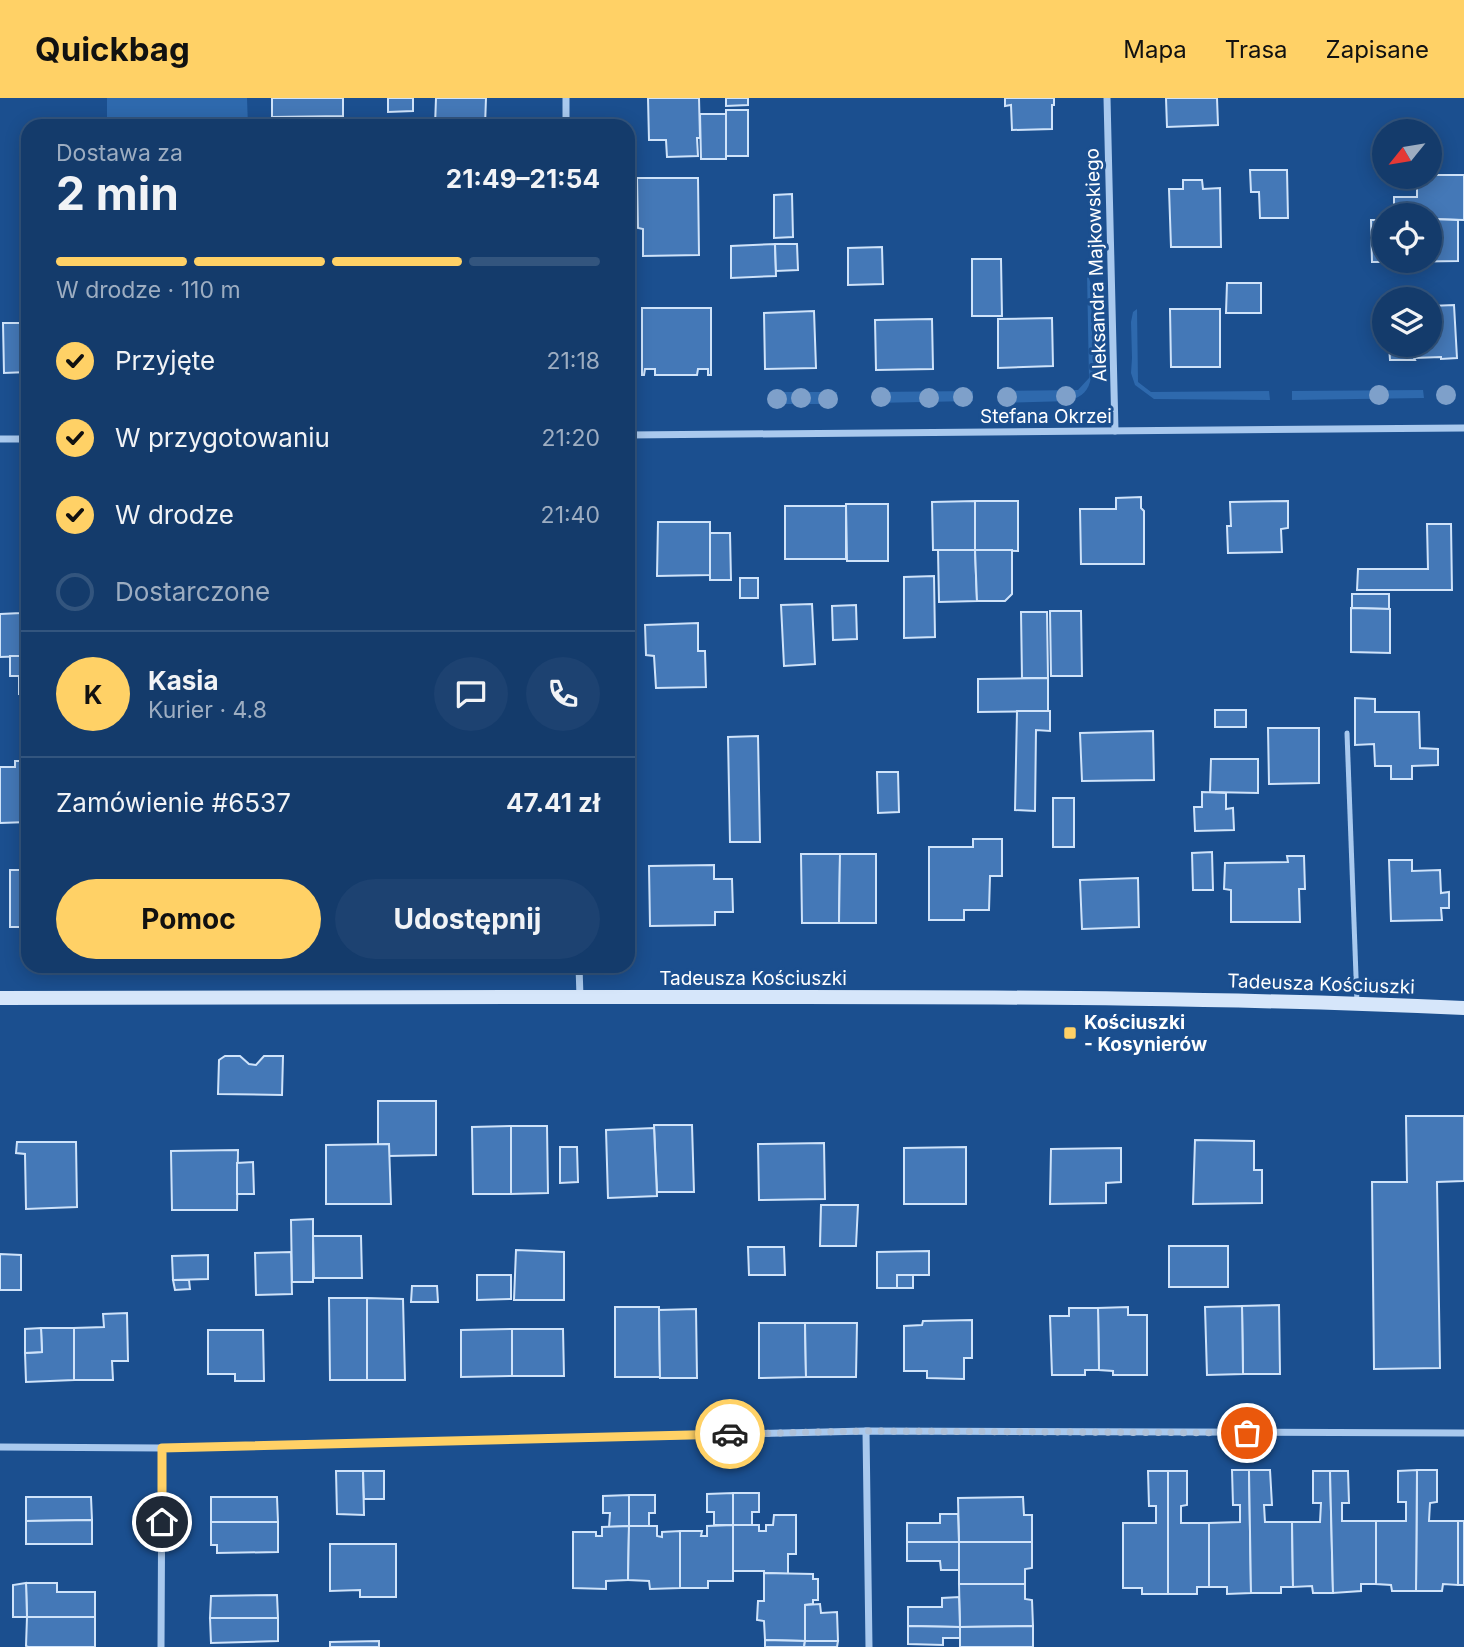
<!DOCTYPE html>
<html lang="pl">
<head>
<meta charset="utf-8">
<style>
	:root { --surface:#143b6b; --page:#1d4271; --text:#f1f3f6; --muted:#9dadc1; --line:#33557e; --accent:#ffd166 }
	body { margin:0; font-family:Inter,sans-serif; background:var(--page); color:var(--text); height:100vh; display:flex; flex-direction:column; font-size:26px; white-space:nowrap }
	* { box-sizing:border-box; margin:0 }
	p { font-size:23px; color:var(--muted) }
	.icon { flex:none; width:38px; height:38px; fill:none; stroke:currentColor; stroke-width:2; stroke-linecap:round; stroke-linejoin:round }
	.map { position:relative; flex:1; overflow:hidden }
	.panel { position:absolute; left:21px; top:21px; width:614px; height:854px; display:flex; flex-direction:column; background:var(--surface); border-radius:21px; box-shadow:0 4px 18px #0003,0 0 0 2px var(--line) }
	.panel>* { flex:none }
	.needle { width:46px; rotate:240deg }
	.controls { position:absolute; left:1372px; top:21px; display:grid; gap:14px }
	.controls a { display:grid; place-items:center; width:70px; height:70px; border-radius:50%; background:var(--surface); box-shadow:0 4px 18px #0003,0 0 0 2px var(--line); font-size:35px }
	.pin { position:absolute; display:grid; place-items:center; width:60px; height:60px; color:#fff; margin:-30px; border:4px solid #fff; border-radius:50%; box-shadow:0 2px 7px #0007 }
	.courier { position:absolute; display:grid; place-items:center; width:70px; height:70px; margin:-35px; border:5px solid #ffd166; border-radius:50%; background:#fff; color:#222; box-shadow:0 2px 9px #0007 }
	.head em { font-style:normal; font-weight:700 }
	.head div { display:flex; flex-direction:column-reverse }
	.head { display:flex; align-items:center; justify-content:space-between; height:119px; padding:0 35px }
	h1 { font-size:46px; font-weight:700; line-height:52px }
	.bar { display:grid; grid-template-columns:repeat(4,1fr); gap:10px 7px; align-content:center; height:84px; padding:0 35px }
	.bar i { height:9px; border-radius:5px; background:var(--line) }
	.bar .on { background:var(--accent) }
	.bar p { grid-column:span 4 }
	.line { display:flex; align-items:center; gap:18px; padding:0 35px; border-top:2px solid var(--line) }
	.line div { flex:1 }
	.round { display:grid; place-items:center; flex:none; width:74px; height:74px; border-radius:37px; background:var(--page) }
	ol { padding:0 35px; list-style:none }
	li { display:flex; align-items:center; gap:21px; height:77px }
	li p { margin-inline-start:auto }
	li .icon { padding:7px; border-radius:50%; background:var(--accent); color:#111; stroke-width:4 }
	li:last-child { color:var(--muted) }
	li i { width:38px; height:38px; border:4px solid var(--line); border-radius:50% }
	.primary-button { display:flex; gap:14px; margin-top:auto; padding:14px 35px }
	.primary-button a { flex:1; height:80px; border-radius:42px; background:var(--accent); color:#111; font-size:28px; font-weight:700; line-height:80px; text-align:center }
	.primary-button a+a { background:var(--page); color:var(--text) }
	header { display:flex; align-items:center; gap:42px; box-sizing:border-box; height:98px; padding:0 35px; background:var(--accent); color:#111 }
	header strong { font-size:33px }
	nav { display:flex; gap:38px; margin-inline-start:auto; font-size:24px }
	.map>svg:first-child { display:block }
</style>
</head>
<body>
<header>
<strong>Quickbag</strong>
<nav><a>Mapa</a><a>Trasa</a><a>Zapisane</a></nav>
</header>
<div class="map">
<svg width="1464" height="1549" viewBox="0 0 1464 1549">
	<rect width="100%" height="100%" fill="#1b4f8f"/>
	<g fill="#2e69ad">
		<path d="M107,0H247L248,28H107Z"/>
		<path d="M1087,175L1091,186L1092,234L1095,273V277L1091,279C1089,293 1082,298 1070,303L1001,305V293L1078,292L1089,280Z"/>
		<path d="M1137,211L1138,284L1151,294L1269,293L1270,302L1154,301L1135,287L1131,275L1132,260L1131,224L1133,214Z"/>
		<path d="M1423,292L1424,300L1292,302V293Z"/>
		<path d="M973,293V303L873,305V294Z"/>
		<rect x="770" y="294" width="67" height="12"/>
	</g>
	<g fill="#4478b7" stroke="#cfe3fa" stroke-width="2">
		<path d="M272,0H343V18L272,19Z"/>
		<path d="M388,0H413V13L388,14Z"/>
		<path d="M436,0H486L485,28H435Z"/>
		<path d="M648,0H699L700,40H697L698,58L667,59L666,42H649Z"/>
		<path d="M726,0H748V7L726,8Z"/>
		<path d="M1005,0H1054V7H1052V31L1012,32L1011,7L1005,8Z"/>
		<path d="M1166,0H1217L1218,27L1167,29Z"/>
		<rect x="726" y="12" width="22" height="46"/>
		<path d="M700,16H726V61H701Z"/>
		<path d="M1250,72H1287L1288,120H1260L1259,94H1251Z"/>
		<path d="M1430,77H1464V122L1430,121V117H1394V99H1417V79H1430Z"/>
		<path d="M637,80H698L699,157L643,158V131L638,130Z"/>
		<path d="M1183,82H1202L1203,91L1220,90L1221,149H1171L1169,91H1183Z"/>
		<path d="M792,96L793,139L774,140V97Z"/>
		<path d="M1430,121L1458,122V163L1394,164V163H1430Z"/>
		<path d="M1371,122H1384V163H1394V164H1372Z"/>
		<path d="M775,146L776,178L731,180V148Z"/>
		<path d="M775,146H797L798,172L776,173Z"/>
		<path d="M882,149L883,186L848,187V150Z"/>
		<path d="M972,161H1001L1002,218H972Z"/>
		<path d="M1227,185H1261V215H1226Z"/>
		<path d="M1454,207L1457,260L1441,261V259L1414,260L1415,262H1390L1389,247H1430V208Z"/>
		<path d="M642,210H711V277H708V271H698L697,277H655V271H645L644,277H642Z"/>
		<path d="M1170,211H1220V269H1171Z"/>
		<path d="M814,213L816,270L765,271L764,215Z"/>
		<path d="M1052,220L1053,268L998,270V221Z"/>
		<path d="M932,221L933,271L876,272L875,222Z"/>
		<path d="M3,225H28V274L4,275Z"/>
		<path d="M1141,399V410L1144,413V466H1081L1080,411H1116V400Z"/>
		<path d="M975,403H1018V453L975,452Z"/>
		<path d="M975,403V452H933L932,404Z"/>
		<path d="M1288,403V430L1281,431L1282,454L1228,455L1227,428H1231L1230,404Z"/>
		<path d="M846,406H888V463H847Z"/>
		<rect x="785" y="408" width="61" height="53"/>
		<path d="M658,424H710V477L657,478Z"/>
		<path d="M1427,426H1451L1452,492H1357L1358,471H1428Z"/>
		<path d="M710,435H730L731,482H710Z"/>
		<path d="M938,452H975L977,503L939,504Z"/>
		<path d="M975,452H1012V496L1005,503H977Z"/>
		<path d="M934,478L935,539L904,540V479Z"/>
		<rect x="740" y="480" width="18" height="20"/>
		<path d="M1352,496H1389V511L1352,510Z"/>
		<path d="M812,506L815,566L784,568L781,507Z"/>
		<path d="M856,507L857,541L833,542L832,508Z"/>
		<path d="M1351,510L1390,511V555L1351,554Z"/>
		<path d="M21,513H28V558L0,559V516L21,515Z"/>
		<path d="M1050,513H1081L1082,578H1051Z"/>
		<path d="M1021,514H1047L1048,580H1022Z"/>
		<path d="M698,525V553H705L706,589L656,590L654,558L646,557L645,527Z"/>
		<path d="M10,558H28V597L19,596V578H10Z"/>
		<path d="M1048,580V613L978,614V581Z"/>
		<path d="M1355,600L1375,601V614H1419L1420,650L1438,651V667L1412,668V681H1391V668H1375L1374,646L1355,647Z"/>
		<rect x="1215" y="612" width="31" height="17"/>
		<path d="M1017,613H1050V633L1036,632L1035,713L1015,712Z"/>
		<path d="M1268,630H1319V685L1269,686Z"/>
		<path d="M1153,633L1154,682L1082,683L1080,635Z"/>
		<path d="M758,638L760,744H730L728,639Z"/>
		<path d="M1211,661H1258V695L1210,694Z"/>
		<path d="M15,663H28V724L0,725V669H15Z"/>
		<path d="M877,674H898L899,714L878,715Z"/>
		<path d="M1202,694L1226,695V711L1233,710L1234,732L1195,733L1194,709H1202Z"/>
		<rect x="1053" y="700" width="21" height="49"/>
		<path d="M973,741H1002V778H990L989,812H964V822H929V749H973Z"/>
		<path d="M1212,754L1213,792H1193L1192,755Z"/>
		<path d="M801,756H840L839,825H802Z"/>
		<path d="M840,756H876V825H839Z"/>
		<path d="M1287,758H1304L1305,791H1299L1300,824H1231V792L1224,791L1225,765L1288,764Z"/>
		<path d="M1389,762H1412V773L1440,772L1441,795L1449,794V810H1441L1442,822L1391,823Z"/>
		<path d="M714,767V781H732L733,814H715V827L650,828L649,768Z"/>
		<rect x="10" y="772" width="18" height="57"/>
		<path d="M1138,780L1139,829L1082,831L1080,782Z"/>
		<path d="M225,958H240L249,966L256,967L264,958H283L282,997L218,996L219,962Z"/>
		<path d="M378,1003H436V1057L389,1058V1046L378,1047Z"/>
		<path d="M1406,1018H1464V1083L1437,1084L1440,1270L1374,1271L1372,1084H1407Z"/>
		<path d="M654,1027H692L694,1094H657Z"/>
		<path d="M511,1028V1096H473L472,1029Z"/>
		<path d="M511,1028H547L548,1095L511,1096Z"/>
		<path d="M654,1030L657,1098L608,1100L606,1032Z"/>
		<path d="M1195,1042L1254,1043V1072H1262V1105L1193,1106Z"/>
		<path d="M17,1044H76L77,1109L26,1111L25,1056L16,1055Z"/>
		<path d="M824,1045L825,1101L759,1102L758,1046Z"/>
		<path d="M389,1046L391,1106H326V1047Z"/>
		<path d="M560,1049H577L578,1084L560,1085Z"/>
		<path d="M966,1049V1106H904V1050Z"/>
		<path d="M1121,1050V1084L1106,1085V1105L1050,1106L1051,1051Z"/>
		<path d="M238,1052L237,1112H172L171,1053Z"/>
		<path d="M253,1064L254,1096H237V1065Z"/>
		<path d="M821,1107H858L856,1148H820Z"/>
		<path d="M313,1121V1184H292L291,1122Z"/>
		<path d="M313,1138H361L362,1180H314Z"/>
		<rect x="1169" y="1148" width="59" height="41"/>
		<path d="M748,1149H784L785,1177H749Z"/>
		<path d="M516,1152L564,1154V1202H514Z"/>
		<path d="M929,1153V1177H897V1190H877V1154Z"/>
		<path d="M291,1154L292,1196L256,1197L255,1155Z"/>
		<path d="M0,1156L21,1157V1192H0Z"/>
		<path d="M208,1157V1181L173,1182L172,1158Z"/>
		<path d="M477,1177H511V1201L477,1202Z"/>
		<rect x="897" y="1177" width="16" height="13"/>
		<path d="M173,1182H189L190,1191L175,1192Z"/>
		<path d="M412,1188H437L438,1204H411Z"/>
		<path d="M329,1200H367V1282H330Z"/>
		<path d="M367,1200L403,1201L405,1282H367Z"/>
		<path d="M1279,1207L1280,1276H1243L1242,1208Z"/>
		<path d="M1242,1208L1243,1276L1207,1277L1205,1209Z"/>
		<path d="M615,1209H659L660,1279H615Z"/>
		<path d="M1128,1209V1217H1147V1277H1113V1273L1099,1272L1098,1210Z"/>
		<path d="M1069,1210H1098L1099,1272H1085V1277H1052L1050,1218H1069Z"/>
		<path d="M696,1211L697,1280H660L659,1212Z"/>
		<path d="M127,1215L128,1263H112L113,1282H74V1230L104,1229L103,1216Z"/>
		<path d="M972,1222V1260H964V1281L927,1280V1273H904V1228L922,1227L923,1223Z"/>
		<path d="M759,1225H805L806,1279L759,1280Z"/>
		<path d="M805,1225H857L856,1279H806Z"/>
		<path d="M41,1230H74V1282L26,1284L25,1255L42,1254Z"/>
		<path d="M41,1230L42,1254L25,1255V1231Z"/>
		<path d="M512,1231H563L564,1278H512Z"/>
		<path d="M512,1231V1278L461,1279V1232Z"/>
		<path d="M208,1232H263L264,1283H235V1276H208Z"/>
		<path d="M1232,1372H1249L1251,1495L1227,1496V1489H1209V1425L1240,1424V1407H1233Z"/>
		<path d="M1249,1372H1270L1272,1407H1264L1265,1424H1292L1293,1489H1281V1495H1251Z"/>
		<path d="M1417,1372H1437V1404L1430,1405L1429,1423H1458V1487L1443,1486L1442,1493H1416Z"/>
		<path d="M1417,1372L1416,1493H1392L1391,1487L1376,1486V1423H1406V1404H1398V1373Z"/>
		<path d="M336,1373H363L364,1417L337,1416Z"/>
		<path d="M363,1373H384V1401H364Z"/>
		<path d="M1148,1373H1168V1496H1142V1490H1123V1425H1156V1408H1149Z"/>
		<path d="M1168,1373H1187V1407L1181,1408V1425H1209V1489H1197V1496H1168Z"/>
		<path d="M1313,1373H1330L1333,1495H1313L1312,1488L1293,1489L1292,1424H1320L1321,1405H1313Z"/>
		<path d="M1330,1373H1348L1349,1405H1342V1423H1376V1486H1361V1493L1333,1495Z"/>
		<path d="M733,1395V1427H714V1414H707V1396Z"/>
		<path d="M733,1395H759V1414H752V1427H733Z"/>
		<path d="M629,1397H655V1415H649V1428H629Z"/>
		<path d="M629,1397V1428L609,1429L610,1415H603V1398Z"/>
		<path d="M26,1399H91L92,1422L26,1423Z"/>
		<path d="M211,1399H277L278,1424H211Z"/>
		<path d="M1023,1399L1024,1417H1032V1444H959L958,1400Z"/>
		<path d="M940,1416H958L959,1444H907V1425H940Z"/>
		<path d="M774,1417H796V1456H788V1476L764,1475V1473H733V1427H759V1433H766V1427H773Z"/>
		<path d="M92,1422V1446H26V1423Z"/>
		<rect x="1458" y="1423" width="6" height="64"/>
		<path d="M211,1424H278V1454L217,1455V1447H211Z"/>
		<path d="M733,1427V1483H708V1490H680V1433H702L701,1438H707V1428Z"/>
		<path d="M629,1428L628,1482L606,1483V1491L573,1490V1434H596V1438H602V1429Z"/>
		<path d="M629,1428H657V1438L662,1439V1434L680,1433V1490L650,1491L649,1483L628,1482Z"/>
		<path d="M907,1444H959V1472H941L940,1463H907Z"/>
		<path d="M959,1444H1032V1470L1025,1471V1486H959Z"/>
		<path d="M330,1446H396V1499H360V1492L330,1493Z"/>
		<path d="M764,1475L813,1476V1481H818V1502H813V1506L805,1507V1543L765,1542L764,1523L757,1522L758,1503H764Z"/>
		<path d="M26,1485H57V1494H95V1519H27Z"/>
		<path d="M26,1485L27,1519H13V1487Z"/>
		<path d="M959,1486H1025V1501L1032,1502L1033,1528L960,1529Z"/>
		<path d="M277,1497L278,1520H210L211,1498Z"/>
		<path d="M959,1499L960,1529L908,1528V1509H942V1500Z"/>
		<path d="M820,1506L821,1515L837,1514L838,1543H805V1507Z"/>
		<path d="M27,1519H95V1549H28L26,1548Z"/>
		<path d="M210,1520H278V1543L211,1545Z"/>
		<path d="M908,1528L960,1529V1540H943V1547L908,1546Z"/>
		<path d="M1033,1528V1549H960V1529Z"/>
		<path d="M765,1542L805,1543L804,1549H765Z"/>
		<path d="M379,1543V1549H330V1544Z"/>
		<path d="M805,1543H838L837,1549H804Z"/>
	</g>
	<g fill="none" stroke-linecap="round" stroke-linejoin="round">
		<path stroke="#a9c9ee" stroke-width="5" d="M1347,635L1357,905"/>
		<g stroke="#a9c9ee" stroke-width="7">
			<path d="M566,0V28"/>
			<path d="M1107,0L1115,333"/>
			<path d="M628,337L1464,330"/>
			<path d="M0,341H28"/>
			<path d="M579,868L580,899"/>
			<path d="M866,1333L869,1549"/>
			<path d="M0,1349L162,1350L866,1333L1464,1335"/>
			<path d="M161,1549L162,1350"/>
		</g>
		<path stroke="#d6e6fa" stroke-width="14" d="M0,900C267,900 535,898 802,899C1023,899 1243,900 1464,910"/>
	</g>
	<g fill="#7ea0ca">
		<circle cx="1379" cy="297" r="10"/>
		<circle cx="1446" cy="297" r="10"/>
		<circle cx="1066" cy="298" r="10"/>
		<circle cx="881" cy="299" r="10"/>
		<circle cx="963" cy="299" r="10"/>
		<circle cx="1007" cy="299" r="10"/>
		<circle cx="801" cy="300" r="10"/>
		<circle cx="929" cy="300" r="10"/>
		<circle cx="777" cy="301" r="10"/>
		<circle cx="828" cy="301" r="10"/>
	</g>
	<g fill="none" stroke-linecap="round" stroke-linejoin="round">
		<path stroke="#afc1d8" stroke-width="7" stroke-dasharray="0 12.6" d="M730,1336L866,1333L1247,1335"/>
		<path stroke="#ffd166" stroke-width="9" d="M162,1424V1350L730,1336"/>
	</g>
	<rect fill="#ffd166" stroke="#1b4f8f" stroke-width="2.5" x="1063" y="928" width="14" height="14" rx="3.5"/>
	<g text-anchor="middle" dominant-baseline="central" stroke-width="6" stroke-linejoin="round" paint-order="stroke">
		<g font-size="19" fill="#fff" stroke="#1b4f8f">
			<text transform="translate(1096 167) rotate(-92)">Aleksandra Majkowskiego</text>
			<text x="1046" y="318">Stefana Okrzei</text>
			<text x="753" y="880">Tadeusza Kościuszki</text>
			<text transform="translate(1321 886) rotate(2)">Tadeusza Kościuszki</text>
		</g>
		<g font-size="19" font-weight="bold" fill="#fff" stroke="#1b4f8f" text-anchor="start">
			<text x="1084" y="924">Kościuszki<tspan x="1084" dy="22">- Kosynierów</tspan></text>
		</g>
	</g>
</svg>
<div class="controls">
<a><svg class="needle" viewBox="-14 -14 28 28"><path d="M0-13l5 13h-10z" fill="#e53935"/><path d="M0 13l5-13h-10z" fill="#9dadc1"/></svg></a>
<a><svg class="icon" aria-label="locate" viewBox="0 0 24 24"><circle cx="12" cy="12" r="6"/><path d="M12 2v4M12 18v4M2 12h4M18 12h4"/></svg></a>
<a><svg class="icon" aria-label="layers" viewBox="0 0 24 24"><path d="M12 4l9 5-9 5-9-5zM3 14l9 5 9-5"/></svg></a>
</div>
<div class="pin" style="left:1247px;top:1335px;background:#ea580c"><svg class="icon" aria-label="bag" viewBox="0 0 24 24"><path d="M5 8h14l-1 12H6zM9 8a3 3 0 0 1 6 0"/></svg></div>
<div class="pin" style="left:162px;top:1424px;background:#1f2937"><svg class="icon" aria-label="home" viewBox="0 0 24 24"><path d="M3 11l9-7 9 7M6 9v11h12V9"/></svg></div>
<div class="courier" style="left:730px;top:1336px"><svg class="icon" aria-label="car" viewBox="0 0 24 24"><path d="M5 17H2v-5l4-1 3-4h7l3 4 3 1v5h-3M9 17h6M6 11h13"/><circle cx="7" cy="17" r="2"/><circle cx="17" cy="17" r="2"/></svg></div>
<section class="panel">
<div class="head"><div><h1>2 min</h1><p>Dostawa za</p></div><em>21:49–21:54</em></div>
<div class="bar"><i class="on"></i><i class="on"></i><i class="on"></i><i></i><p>W drodze · 110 m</p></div>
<ol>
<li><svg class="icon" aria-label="check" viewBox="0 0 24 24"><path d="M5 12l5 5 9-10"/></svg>Przyjęte<p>21:18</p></li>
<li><svg class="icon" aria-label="check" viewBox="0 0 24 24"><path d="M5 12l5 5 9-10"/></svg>W przygotowaniu<p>21:20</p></li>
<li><svg class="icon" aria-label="check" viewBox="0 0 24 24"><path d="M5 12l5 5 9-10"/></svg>W drodze<p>21:40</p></li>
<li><i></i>Dostarczone</li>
</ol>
<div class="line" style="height:126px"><b class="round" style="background:var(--accent);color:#111">K</b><div><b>Kasia</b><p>Kurier · 4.8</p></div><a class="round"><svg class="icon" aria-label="chat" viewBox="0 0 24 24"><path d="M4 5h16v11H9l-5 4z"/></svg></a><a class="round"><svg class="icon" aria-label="phone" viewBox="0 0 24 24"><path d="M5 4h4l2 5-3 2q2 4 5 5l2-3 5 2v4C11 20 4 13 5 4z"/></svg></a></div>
<div class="line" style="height:91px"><div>Zamówienie #6537</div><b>47.41 zł</b></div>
<div class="primary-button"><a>Pomoc</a><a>Udostępnij</a></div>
</section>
</div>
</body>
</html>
